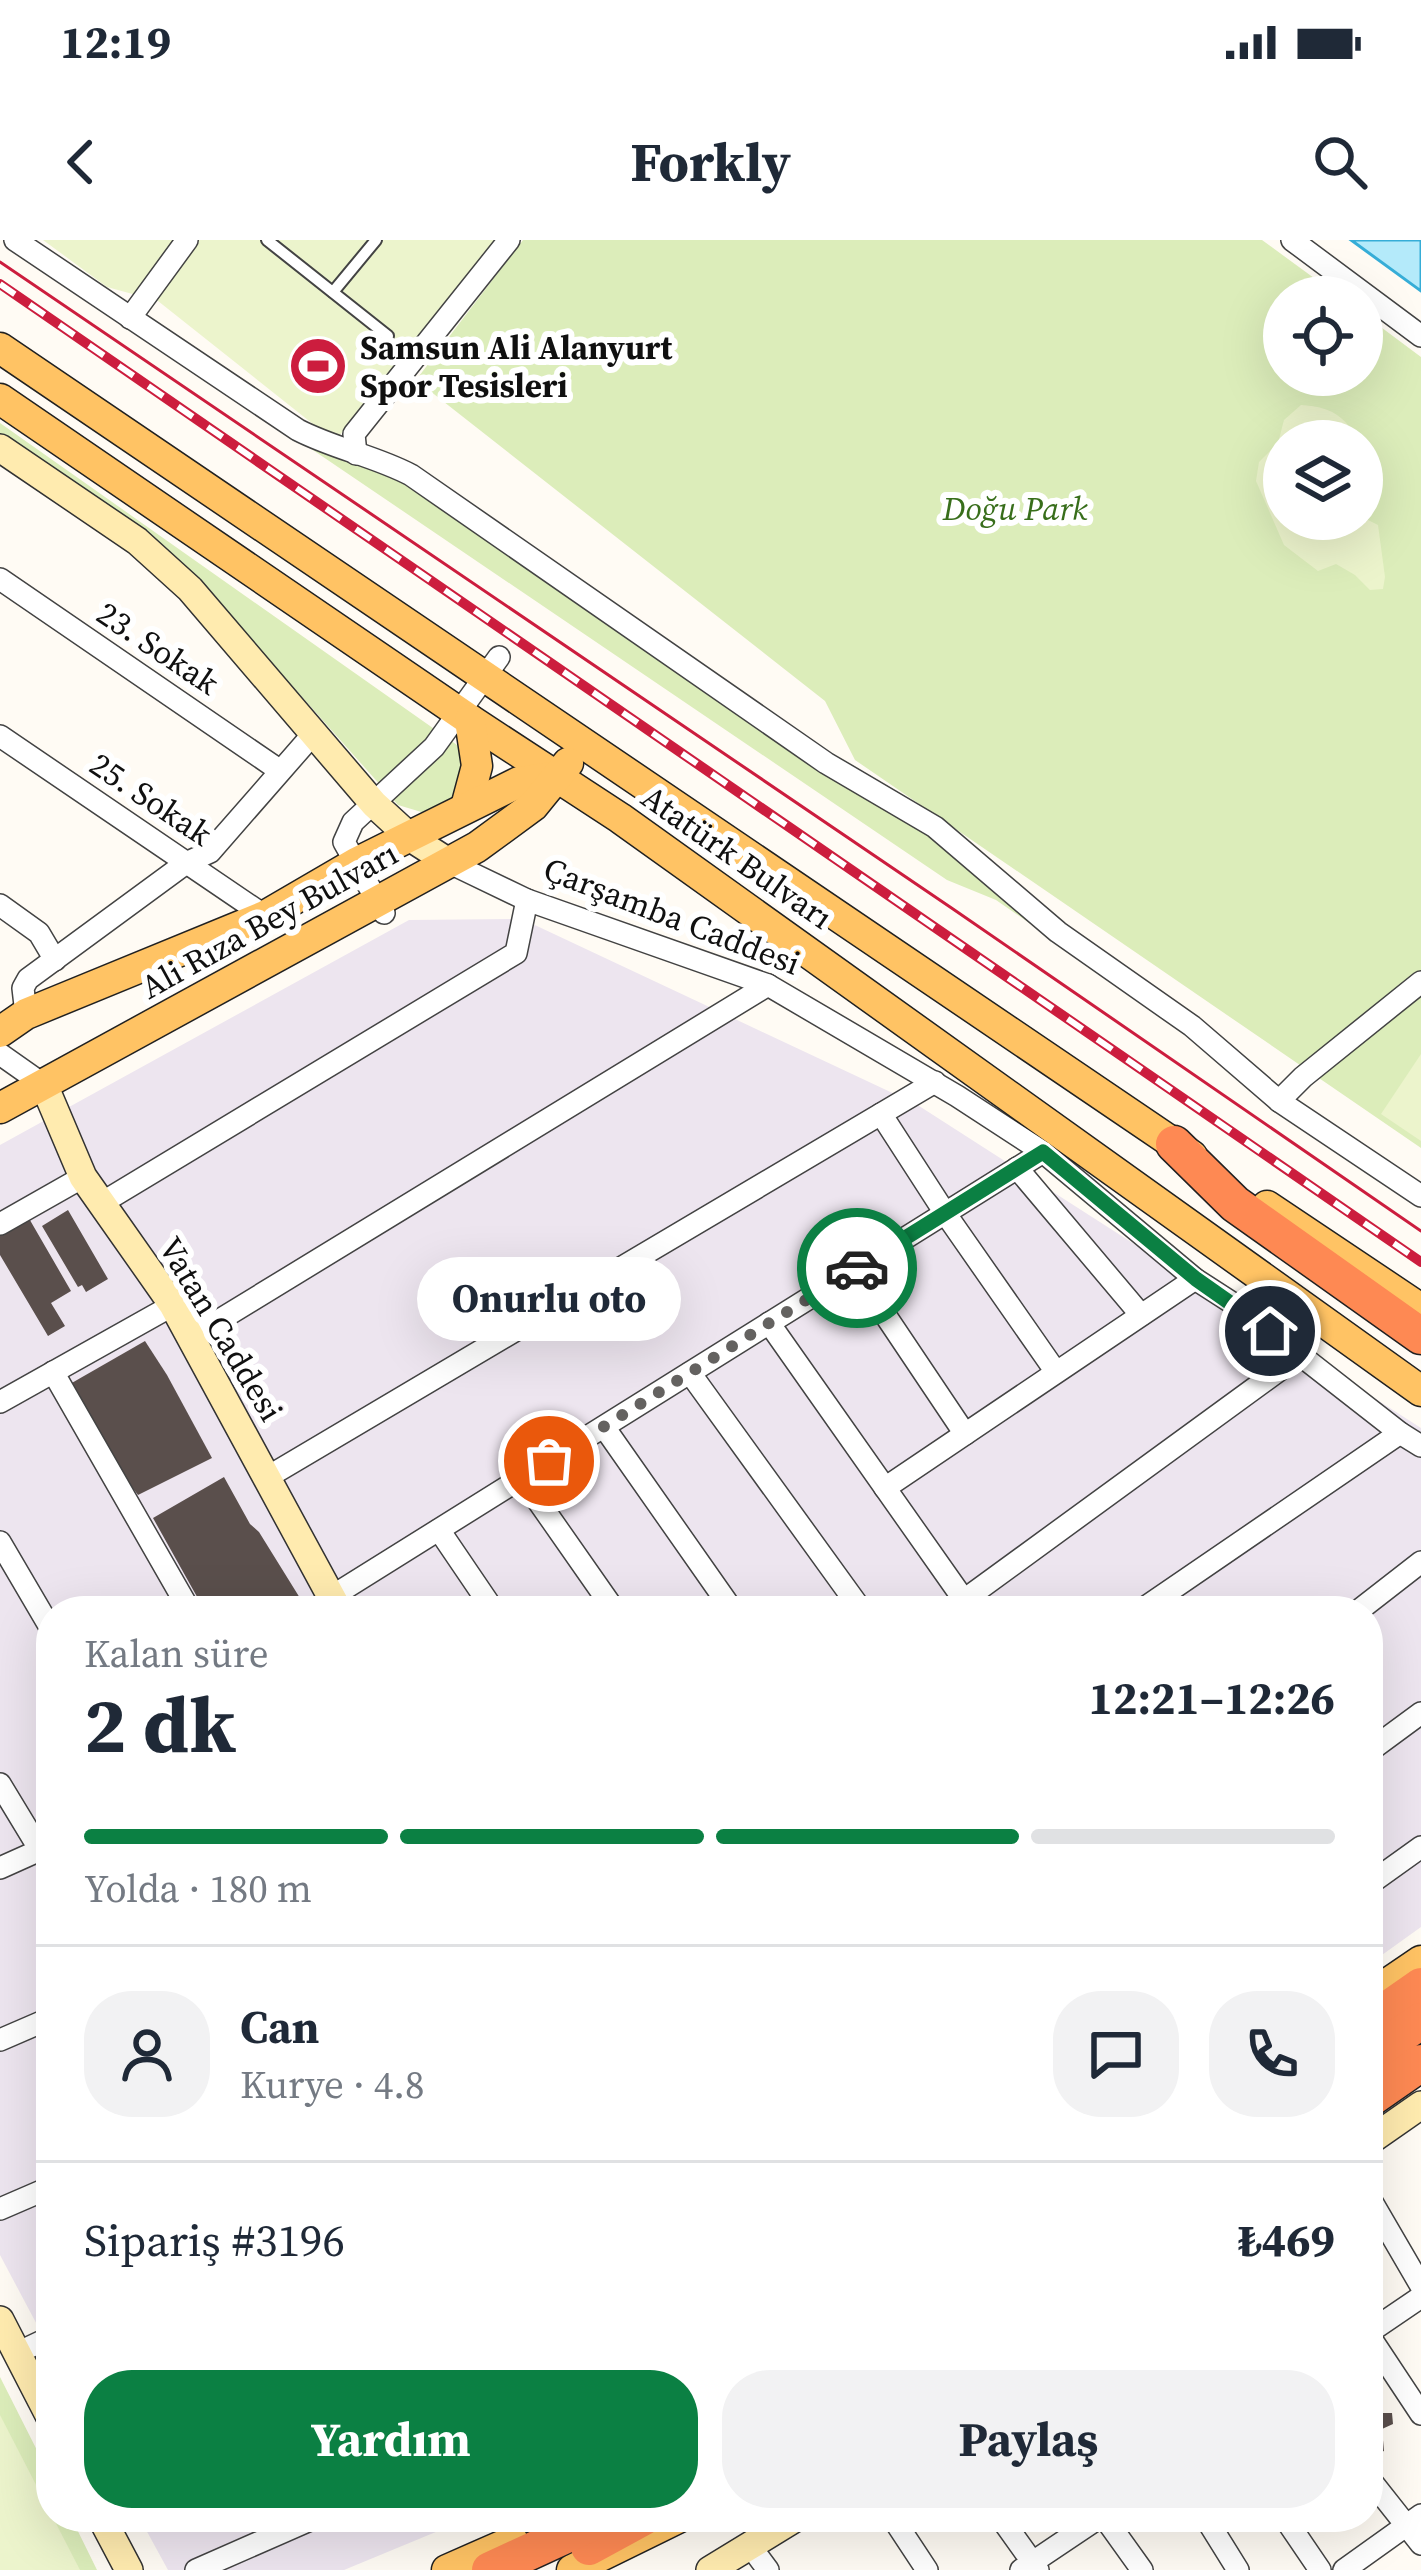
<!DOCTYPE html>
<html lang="tr">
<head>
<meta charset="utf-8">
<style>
	:root { --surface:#fff; --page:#f2f2f3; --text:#1f2937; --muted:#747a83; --line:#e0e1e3; --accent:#0b8043 }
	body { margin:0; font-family:"Source Serif 4",serif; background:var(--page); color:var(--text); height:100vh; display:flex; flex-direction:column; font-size:45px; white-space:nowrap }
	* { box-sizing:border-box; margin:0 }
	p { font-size:39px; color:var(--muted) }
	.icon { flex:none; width:66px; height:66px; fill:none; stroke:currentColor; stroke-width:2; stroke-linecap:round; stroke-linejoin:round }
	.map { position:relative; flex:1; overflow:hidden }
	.sheet { position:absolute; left:36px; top:1356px; width:1347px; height:936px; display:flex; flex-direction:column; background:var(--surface); border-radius:48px; box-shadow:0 12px 48px #0002 }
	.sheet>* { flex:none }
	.controls { position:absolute; left:1263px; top:36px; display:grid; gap:24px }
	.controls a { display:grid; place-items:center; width:120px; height:120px; border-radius:50%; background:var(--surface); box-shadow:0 12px 48px #0002; font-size:60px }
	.pin { position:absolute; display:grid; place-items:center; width:102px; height:102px; color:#fff; margin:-51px; border:6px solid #fff; border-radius:50%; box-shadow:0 3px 12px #0007 }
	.courier { position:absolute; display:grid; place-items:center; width:120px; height:120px; margin:-60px; border:9px solid #0b8043; border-radius:50%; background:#fff; color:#222; box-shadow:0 3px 15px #0007 }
	.bubble { position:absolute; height:84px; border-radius:42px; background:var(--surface); box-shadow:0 12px 48px #0002; font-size:39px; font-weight:700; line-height:84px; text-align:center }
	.head em { font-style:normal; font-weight:700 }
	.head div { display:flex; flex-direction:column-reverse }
	.head { display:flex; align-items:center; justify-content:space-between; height:204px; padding:0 48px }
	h1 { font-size:78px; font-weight:700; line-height:90px }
	.bar { display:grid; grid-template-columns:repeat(4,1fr); gap:18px 12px; align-content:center; height:144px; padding:0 48px }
	.bar i { height:15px; border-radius:9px; background:var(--line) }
	.bar .active { background:var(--accent) }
	.bar p { grid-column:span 4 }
	.line { display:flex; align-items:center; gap:30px; padding:0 48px; border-top:3px solid var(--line) }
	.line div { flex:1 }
	.round { display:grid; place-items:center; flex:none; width:126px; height:126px; border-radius:48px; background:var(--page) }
	.cta { display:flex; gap:24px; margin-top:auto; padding:24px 48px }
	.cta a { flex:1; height:138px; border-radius:48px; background:var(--accent); color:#fff; font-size:48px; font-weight:700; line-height:138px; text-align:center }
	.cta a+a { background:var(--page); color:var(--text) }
	.status { display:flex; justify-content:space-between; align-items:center; height:84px; padding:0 60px; background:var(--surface); direction:ltr }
	.status svg { height:33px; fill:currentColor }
	header { display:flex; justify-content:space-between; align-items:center; height:156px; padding:0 48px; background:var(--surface); font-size:54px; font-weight:700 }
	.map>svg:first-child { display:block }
</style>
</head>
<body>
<div class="status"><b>12:19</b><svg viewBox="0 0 49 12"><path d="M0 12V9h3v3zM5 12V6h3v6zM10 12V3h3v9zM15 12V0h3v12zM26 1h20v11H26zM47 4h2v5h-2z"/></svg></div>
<header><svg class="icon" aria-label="back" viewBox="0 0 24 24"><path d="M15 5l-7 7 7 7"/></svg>Forkly<svg class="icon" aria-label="search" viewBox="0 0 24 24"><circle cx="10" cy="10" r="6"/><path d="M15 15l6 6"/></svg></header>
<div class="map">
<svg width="1421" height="2330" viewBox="0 0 1421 2330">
	<rect width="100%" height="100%" fill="#fffbf4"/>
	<g fill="#ede5ef">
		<path d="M522,679L916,864L1421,1188V1687L1368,1725V1371H51V2111L0,2015V905L409,680Z"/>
		<path d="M139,2277H472L344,2330H168Z"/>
	</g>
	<g fill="#dcedba" fill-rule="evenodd">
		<path d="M523,0H1262L1340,57H1284V135H1362V73L1421,117V908L855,520L825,461L416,140ZM1284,201H1362V279H1284Z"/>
		<path d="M0,183L457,505L465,521L456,555L428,574L398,565L183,323L0,196Z"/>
		<path d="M307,206L386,232L406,243L931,595L1035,687L996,660L947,640Z"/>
		<path d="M0,2137L51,2238V2277H71L97,2330H0Z"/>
	</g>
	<g fill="#ecf4cc">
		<path d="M43,0H499L339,196L323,192L158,61L107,47Z"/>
		<path d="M1301,165C1331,167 1344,175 1359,201H1284V279H1362V215L1371,256L1364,278L1378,285L1385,337L1383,349L1370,350L1355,335L1336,324L1318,331L1284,305L1256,241L1259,222L1278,203L1284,180Z"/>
		<path d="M1421,814V901L1381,874Z"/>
		<path d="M0,2175L80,2330H0Z"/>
	</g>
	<path fill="#b4eafa" stroke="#36add7" stroke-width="3" d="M1351,0H1421V51Z"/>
	<g fill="#5a4f4c">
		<path d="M68,970L108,1039L86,1052L82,1045L78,1047L42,986Z"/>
		<path d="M27,975L71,1051L51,1063L65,1086L48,1096L0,1015V991Z"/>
		<path d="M145,1101L167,1135L212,1218L138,1255L117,1228L70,1144Z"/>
		<path d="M224,1237L250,1284L259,1292L308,1371H205L153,1278Z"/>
		<path d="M1368,2173H1392L1393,2184L1382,2189L1384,2211L1368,2217Z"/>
	</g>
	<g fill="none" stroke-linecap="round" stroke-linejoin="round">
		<defs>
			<g id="lane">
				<path d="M267,0L388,96"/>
				<path d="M333,52L376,0"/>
			</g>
			<g id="street">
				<path d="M15,0L298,190C335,209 375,216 411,235L826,523L935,587L1058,692L1192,786L1279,861L1421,956"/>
				<path d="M1292,0L1421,96"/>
				<path d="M130,78L187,0"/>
				<path d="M356,214L354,194L509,0"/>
				<path d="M0,339L279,530"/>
				<path d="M0,496L265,676"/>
				<path d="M450,623L527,660L768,745L957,856L1043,912L1195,1039L1240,1068L1400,1193L1421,1206"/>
				<path d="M0,665L39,693L55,720"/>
				<path d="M384,673L344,602L353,582L434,507L499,417"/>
				<path d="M26,774L23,748L28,739L186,623L210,612L314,493"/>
				<path d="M0,814L44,845"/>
				<path d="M1279,861L1303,837L1421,742"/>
				<path d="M881,874L945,973L1056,1132"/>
				<path d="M1017,928L1141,1075"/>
				<path d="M100,964L516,713L527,660"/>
				<path d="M0,984L83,937"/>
				<path d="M855,1030L965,1194"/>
				<path d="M769,1083L964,1360"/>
				<path d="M190,1098L768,745"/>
				<path d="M53,1132L190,1371"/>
				<path d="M690,1133L862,1371"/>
				<path d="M0,1162L173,1065"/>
				<path d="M604,1187L733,1371"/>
				<path d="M266,1238L935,842"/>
				<path d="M522,1238L615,1371"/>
				<path d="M885,1248L1195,1039"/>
				<path d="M439,1290L494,1371"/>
				<path d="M0,1302L51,1389"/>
				<path d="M331,1357L1043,912"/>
				<path d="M949,1371L1300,1115"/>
				<path d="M1140,1371L1400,1193"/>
				<path d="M1358,1371L1421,1322"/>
				<path d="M1368,1512L1421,1473"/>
				<path d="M0,1544L40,1610"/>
				<path d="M0,1628L49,1606"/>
				<path d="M1368,1645L1421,1607"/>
				<path d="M0,1800L51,1778"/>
				<path d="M1368,1955L1421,2046"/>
				<path d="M0,1969L51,1947"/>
				<path d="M1368,2093L1421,2057"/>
				<path d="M1368,2094L1421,2174"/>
				<path d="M17,2113L51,2097"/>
				<path d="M1368,2237L1421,2304"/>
				<path d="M892,2277L927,2330"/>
				<path d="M1000,2277L1038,2330"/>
				<path d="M1104,2277L1142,2330"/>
				<path d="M1205,2277L1238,2330"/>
				<path d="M1284,2277L1320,2330"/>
				<path d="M751,2307L768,2330"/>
				<path d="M196,2330L317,2277"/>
				<path d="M1021,2330L1100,2277"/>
				<path d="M1344,2330L1421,2275"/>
			</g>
			<g id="secondary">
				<path d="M0,208L137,301L190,349L374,564L411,598L450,623"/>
				<path d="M44,845L83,937L173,1065L339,1371"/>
				<path d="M1368,1902L1421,1865"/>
				<path d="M0,2080L51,2179"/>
				<path d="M101,2277L129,2330"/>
				<path d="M710,2330L797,2277"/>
			</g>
			<g id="primary">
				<path d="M0,108L1192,916"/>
				<path d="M0,159L470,480L620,578L1421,1151"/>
				<path d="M466,567L477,526L470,480"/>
				<path d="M0,792L26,774L265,676L356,623L519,542L557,536"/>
				<path d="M0,868L477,607L533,566L568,523"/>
				<path d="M1267,966L1421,1069"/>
				<path d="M1368,1757L1421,1721"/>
				<path d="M447,2330L513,2301"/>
				<path d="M572,2330L680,2277"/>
			</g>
			<g id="highway">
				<path d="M1174,904L1235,964L1421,1096"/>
				<path d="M1368,1783L1421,1746"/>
				<path d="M1368,1817L1421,1781"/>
				<path d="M1368,1860L1421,1823"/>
				<path d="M589,2307L644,2277"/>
				<path d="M490,2330L605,2277"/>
			</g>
		</defs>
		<use href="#lane" stroke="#434343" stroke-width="14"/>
		<use href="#street" stroke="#434343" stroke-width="24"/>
		<use href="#secondary" stroke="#323232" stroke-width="30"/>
		<use href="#primary" stroke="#212121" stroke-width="33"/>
		<use href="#highway" stroke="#212121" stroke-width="39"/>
		<use href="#lane" stroke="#fff" stroke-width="10"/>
		<use href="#street" stroke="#fff" stroke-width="21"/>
		<use href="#secondary" stroke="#ffebaf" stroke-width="27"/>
		<use href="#primary" stroke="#ffc364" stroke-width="30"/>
		<use href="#highway" stroke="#fe8953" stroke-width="36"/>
		<path stroke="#cc1d3e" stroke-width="3" d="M0,22L953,669L1421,991"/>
		<defs>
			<path id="rail" d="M0,44L1421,1022"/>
		</defs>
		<use href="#rail" stroke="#cc1d3e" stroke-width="10"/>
		<use href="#rail" stroke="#fff" stroke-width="6" stroke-dasharray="18" stroke-linecap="butt"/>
	</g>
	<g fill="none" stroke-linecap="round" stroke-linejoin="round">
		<path stroke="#646260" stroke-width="12" stroke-dasharray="0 21.6" d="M549,1221L857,1028"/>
		<path stroke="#0b8043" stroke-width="15" d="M857,1028L1043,912L1196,1039L1270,1091"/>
	</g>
	<defs>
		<symbol id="stadium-disc" viewBox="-11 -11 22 22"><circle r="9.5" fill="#cc1d3e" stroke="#fff"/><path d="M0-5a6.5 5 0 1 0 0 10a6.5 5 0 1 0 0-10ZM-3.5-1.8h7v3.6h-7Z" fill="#fff"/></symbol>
	</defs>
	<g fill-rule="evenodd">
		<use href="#stadium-disc" x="285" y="93" width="66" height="66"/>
	</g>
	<g text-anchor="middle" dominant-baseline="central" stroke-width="12" stroke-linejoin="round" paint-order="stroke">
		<g font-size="33" font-weight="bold" fill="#101010" stroke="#fff" text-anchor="start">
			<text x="360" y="107">Samsun Ali Alanyurt<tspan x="360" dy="38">Spor Tesisleri</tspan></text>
		</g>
		<g font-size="33" font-style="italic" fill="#386e1b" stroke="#fff">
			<text x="1015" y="268">Doğu Park</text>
		</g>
		<g font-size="33" fill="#101010" stroke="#fff">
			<text transform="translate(158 408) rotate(34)">23. Sokak</text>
			<text transform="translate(151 559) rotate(34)">25. Sokak</text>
			<text transform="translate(737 617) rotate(35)">Atatürk Bulvarı</text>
			<text transform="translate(672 676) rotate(21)">Çarşamba Caddesi</text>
			<text transform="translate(269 680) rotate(-29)">Ali Rıza Bey Bulvarı</text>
			<text transform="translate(221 1089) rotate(59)">Vatan Caddesi</text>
		</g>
	</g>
</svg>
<div class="controls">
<a><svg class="icon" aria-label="locate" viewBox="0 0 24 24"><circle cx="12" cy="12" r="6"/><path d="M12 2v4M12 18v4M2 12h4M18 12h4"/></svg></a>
<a><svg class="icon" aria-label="layers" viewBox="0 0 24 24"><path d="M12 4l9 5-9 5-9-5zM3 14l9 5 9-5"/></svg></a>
</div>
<div class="pin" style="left:549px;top:1221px;background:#ea580c"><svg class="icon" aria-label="bag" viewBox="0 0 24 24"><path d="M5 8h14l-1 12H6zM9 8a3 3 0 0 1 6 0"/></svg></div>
<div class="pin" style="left:1270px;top:1091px;background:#1f2937"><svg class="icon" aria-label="home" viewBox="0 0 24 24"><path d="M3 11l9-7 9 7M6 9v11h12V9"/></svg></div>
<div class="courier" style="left:857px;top:1028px"><svg class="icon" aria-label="car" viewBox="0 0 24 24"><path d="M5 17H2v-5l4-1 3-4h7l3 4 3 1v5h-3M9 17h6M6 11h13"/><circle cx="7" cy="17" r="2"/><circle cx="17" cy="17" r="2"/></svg></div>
<div class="bubble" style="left:417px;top:1017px;width:264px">Onurlu oto</div>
<section class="sheet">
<div class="head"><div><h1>2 dk</h1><p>Kalan süre</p></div><em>12:21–12:26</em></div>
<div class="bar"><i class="active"></i><i class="active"></i><i class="active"></i><i></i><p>Yolda · 180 m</p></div>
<div class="line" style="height:216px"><a class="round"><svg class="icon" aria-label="person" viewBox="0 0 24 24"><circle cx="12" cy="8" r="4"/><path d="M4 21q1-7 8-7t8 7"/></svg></a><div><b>Can</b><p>Kurye · 4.8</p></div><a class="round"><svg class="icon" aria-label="chat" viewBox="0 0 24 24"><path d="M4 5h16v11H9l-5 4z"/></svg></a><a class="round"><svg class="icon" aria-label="phone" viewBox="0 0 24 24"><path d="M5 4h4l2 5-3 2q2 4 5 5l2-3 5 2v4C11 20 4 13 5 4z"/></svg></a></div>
<div class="line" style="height:156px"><div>Sipariş #3196</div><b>₺469</b></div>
<div class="cta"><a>Yardım</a><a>Paylaş</a></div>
</section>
</div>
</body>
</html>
